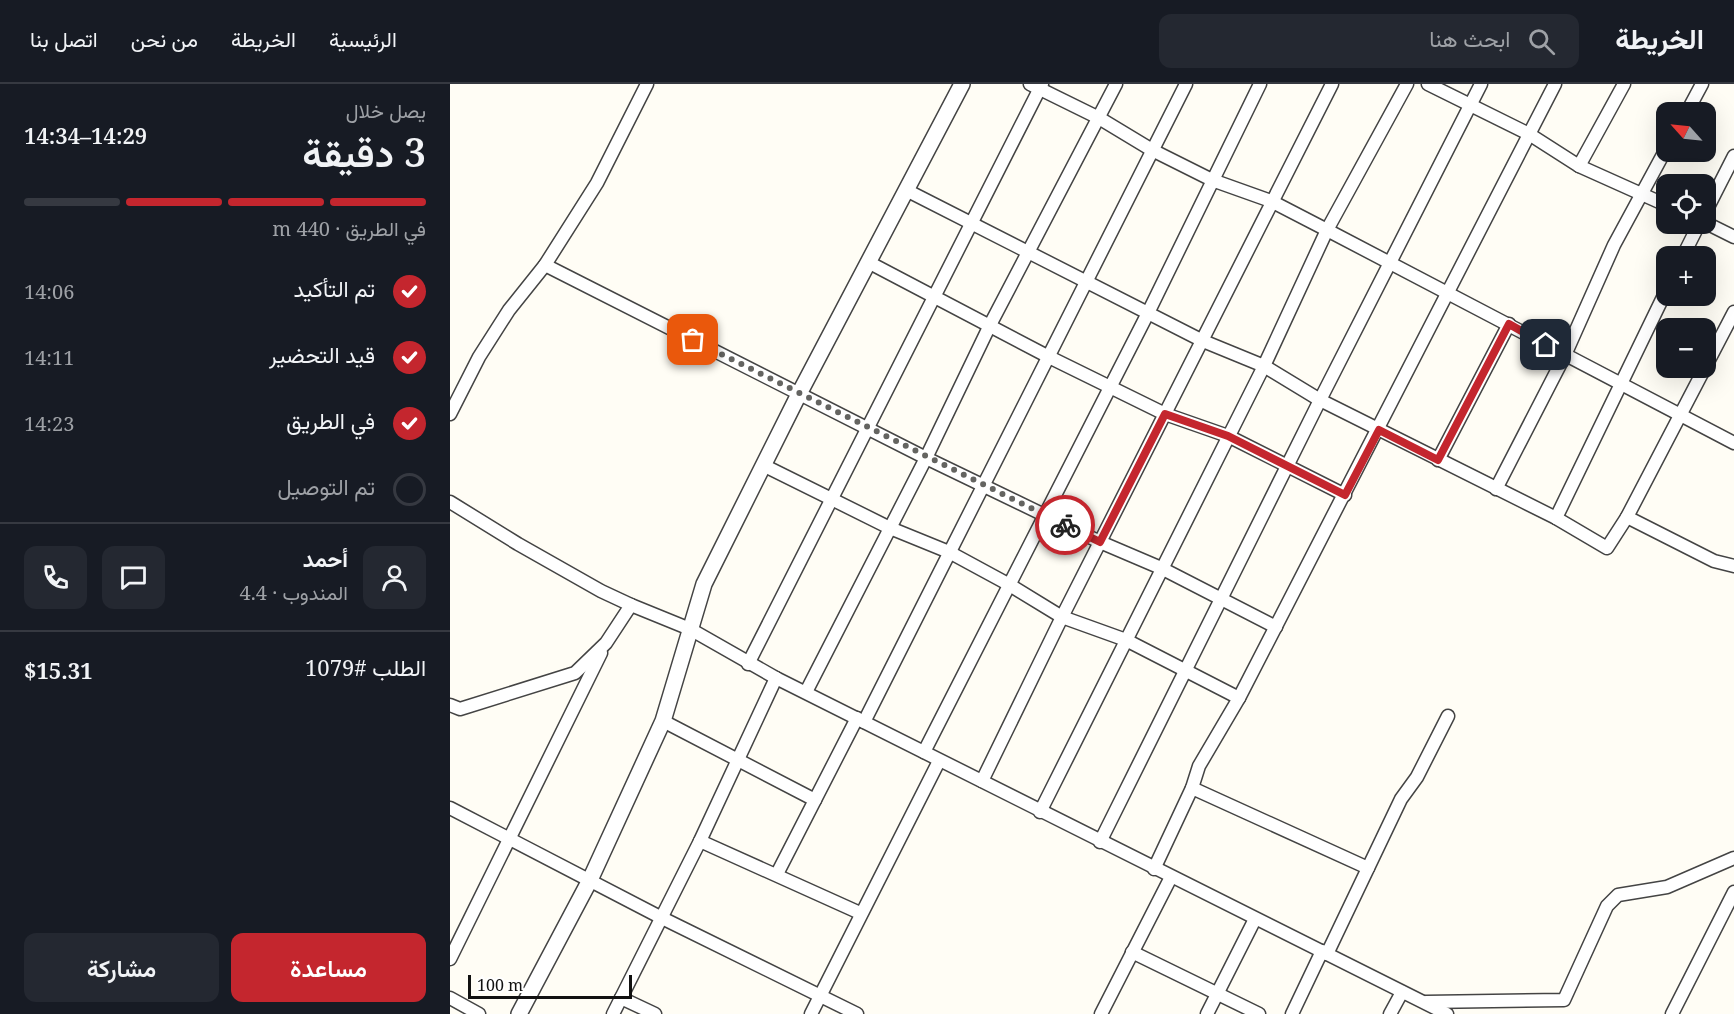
<!DOCTYPE html>
<html lang="ar">
<head>
<meta charset="utf-8">
<style>
	:root { --surface:#171b24; --page:#242831; --text:#f1f3f6; --muted:#9ea1a6; --line:#363941; --accent:#c4262e }
	body { margin:0; font-family:"Noto Serif",Vazirmatn,serif; background:var(--page); color:var(--text); direction:rtl; height:100vh; display:flex; flex-direction:column; font-size:22px; white-space:nowrap }
	* { box-sizing:border-box; margin:0 }
	p { font-size:20px; color:var(--muted) }
	.icon { flex:none; width:33px; height:33px; fill:none; stroke:currentColor; stroke-width:2; stroke-linecap:round; stroke-linejoin:round }
	.map { position:relative; flex:1; overflow:hidden; direction:ltr }
	.panel { display:flex; flex-direction:column; background:var(--surface); width:450px }
	.panel>* { flex:none }
	.needle { width:39px; rotate:297deg }
	.controls { position:absolute; left:1206px; top:18px; display:grid; gap:12px }
	.controls a { display:grid; place-items:center; width:60px; height:60px; border-radius:12px; background:var(--surface); box-shadow:0 6px 24px #0002; font-size:30px }
	.scale { position:absolute; left:18px; bottom:15px; width:164px; box-sizing:border-box; padding-left:6px; border:3px solid #111; border-top:0; font-size:16px; line-height:21px; white-space:nowrap; color:#111; -webkit-text-stroke:4px #fff; paint-order:stroke }
	.pin { position:absolute; display:grid; place-items:center; width:51px; height:51px; color:#fff; margin:-26px; border-radius:12px; box-shadow:0 3px 9px #0006 }
	.courier { position:absolute; display:grid; place-items:center; width:60px; height:60px; margin:-30px; border:4px solid #c4262e; border-radius:50%; background:#fff; color:#222; box-shadow:0 2px 8px #0007 }
	.overview em { font-style:normal; font-weight:600 }
	.overview div { display:flex; flex-direction:column-reverse }
	.overview { display:flex; align-items:center; justify-content:space-between; height:102px; padding:0 24px }
	h1 { font-size:39px; font-weight:600; line-height:45px }
	.bar { display:grid; grid-template-columns:repeat(4,1fr); gap:9px 6px; align-content:center; height:72px; padding:0 24px }
	.bar i { height:8px; border-radius:4px; background:var(--line) }
	.bar .selected { background:var(--accent) }
	.bar p { grid-column:span 4 }
	.line { display:flex; align-items:center; gap:15px; padding:0 24px; border-top:2px solid var(--line) }
	.line div { flex:1 }
	.round { display:grid; place-items:center; flex:none; width:63px; height:63px; border-radius:12px; background:var(--page) }
	ol { padding:0 24px; list-style:none }
	li { display:flex; align-items:center; gap:18px; height:66px }
	li p { margin-inline-start:auto }
	li .icon { padding:6px; border-radius:50%; background:var(--accent); color:#fff; stroke-width:4 }
	li:last-child { color:var(--muted) }
	li i { width:33px; height:33px; border:3px solid var(--line); border-radius:50% }
	.button { display:flex; gap:12px; margin-top:auto; padding:12px 24px }
	.button a { flex:1; height:69px; border-radius:12px; background:var(--accent); color:#fff; font-size:24px; font-weight:600; line-height:69px; text-align:center }
	.button a+a { background:var(--page); color:var(--text) }
	header { display:flex; align-items:center; gap:36px; box-sizing:border-box; height:84px; padding:0 30px; background:var(--surface); border-bottom:2px solid var(--line) }
	header strong { font-size:28px }
	nav { display:flex; gap:33px; margin-inline-start:auto; font-size:21px }
	.search { width:420px; height:54px; background:var(--page); display:flex; align-items:center; gap:15px; box-sizing:border-box; padding:0 21px; border-radius:12px; color:var(--muted); font-size:22px }
	main { display:flex; flex:1; min-height:0 }
	.map>svg:first-child { display:block }
</style>
</head>
<body>
<header>
<strong>الخريطة</strong>
<div class="search"><svg class="icon" aria-label="search" viewBox="0 0 24 24"><circle cx="10" cy="10" r="6"/><path d="M15 15l6 6"/></svg>ابحث هنا</div>
<nav><a>الرئيسية</a><a>الخريطة</a><a>من نحن</a><a>اتصل بنا</a></nav>
</header>
<main>
<div class="map">
<svg width="1284" height="930" viewBox="0 0 1284 930">
	<rect width="100%" height="100%" fill="#fffdf5"/>
	<g fill="none" stroke-linecap="round" stroke-linejoin="round">
		<defs>
			<g id="minor">
				<path d="M580,0L649,34L702,66L762,96L821,117L877,146L1284,359"/>
				<path d="M978,0L1079,50L1129,82L1216,121"/>
				<path d="M1237,28L1252,0"/>
				<path d="M1129,82L1174,0"/>
				<path d="M456,106L753,257L814,282L870,316L1106,434L1157,464L1177,433L1284,228"/>
				<path d="M1256,127L1284,72"/>
				<path d="M1256,139L1284,153"/>
				<path d="M1233,172L1249,140"/>
				<path d="M418,178L599,273L715,330L778,352L895,411"/>
				<path d="M95,181L476,374L650,458L711,484L826,543"/>
				<path d="M0,330L29,273L59,226L95,181L147,99L197,0"/>
				<path d="M988,376L1059,240"/>
				<path d="M313,381L440,444L499,468L558,500L612,533L676,556L789,614"/>
				<path d="M1046,405L1115,271L1164,161L1216,65"/>
				<path d="M0,418L68,460L151,507L181,521"/>
				<path d="M1177,433L1264,477L1284,482"/>
				<path d="M1106,434L1216,207"/>
				<path d="M298,580L592,0"/>
				<path d="M356,608L476,374L540,241L666,0"/>
				<path d="M0,621L10,625L125,589L156,559L181,521L240,545L326,594L997,930"/>
				<path d="M213,637L365,716"/>
				<path d="M414,638L736,0"/>
				<path d="M474,668L698,229L810,0"/>
				<path d="M532,697L612,533L882,0"/>
				<path d="M742,704L918,784"/>
				<path d="M0,724L212,834L407,930"/>
				<path d="M590,728L814,282L877,146L957,0"/>
				<path d="M250,757L410,829"/>
				<path d="M650,758L870,316L1031,0"/>
				<path d="M704,785L742,704L749,682L789,614L1105,0"/>
				<path d="M327,790L407,634"/>
				<path d="M682,868L809,930"/>
				<path d="M877,870L951,715L967,693L998,632"/>
				<path d="M0,875L151,569"/>
				<path d="M0,914L29,930"/>
				<path d="M171,914L205,930"/>
				<path d="M976,918L1114,916L1157,822L1168,811L1217,803L1284,774"/>
				<path d="M163,930L250,757L326,594"/>
				<path d="M361,930L489,677"/>
				<path d="M651,930L721,793"/>
				<path d="M757,930L805,835"/>
				<path d="M842,930L872,867"/>
				<path d="M940,930L952,908"/>
				<path d="M1222,930L1284,808"/>
			</g>
			<path id="tertiary" d="M69,930L140,796L213,637L254,500L349,310L512,0"/>
		</defs>
		<use href="#minor" stroke="#444" stroke-width="15"/>
		<use href="#tertiary" stroke="#444" stroke-width="18"/>
		<use href="#minor" stroke="#fff" stroke-width="12"/>
		<use href="#tertiary" stroke="#fff" stroke-width="15"/>
	</g>
	<g fill="none" stroke-linecap="round" stroke-linejoin="round">
		<path stroke="#646461" stroke-width="6" stroke-dasharray="0 10.8" d="M243,256L615,441"/>
		<path stroke="#c4262e" stroke-width="8" d="M615,441L650,458L715,330L778,352L895,411L929,346L988,376L1059,240L1096,261"/>
	</g>
</svg>
<div class="controls">
<a><svg class="needle" viewBox="-14 -14 28 28"><path d="M0-13l5 13h-10z" fill="#e53935"/><path d="M0 13l5-13h-10z" fill="#9ea1a6"/></svg></a>
<a><svg class="icon" aria-label="locate" viewBox="0 0 24 24"><circle cx="12" cy="12" r="6"/><path d="M12 2v4M12 18v4M2 12h4M18 12h4"/></svg></a>
<a>+</a>
<a>−</a>
</div>
<div class="scale">100 m</div>
<div class="pin" style="left:243px;top:256px;background:#ea580c"><svg class="icon" aria-label="bag" viewBox="0 0 24 24"><path d="M5 8h14l-1 12H6zM9 8a3 3 0 0 1 6 0"/></svg></div>
<div class="pin" style="left:1096px;top:261px;background:#1f2937"><svg class="icon" aria-label="home" viewBox="0 0 24 24"><path d="M3 11l9-7 9 7M6 9v11h12V9"/></svg></div>
<div class="courier" style="left:615px;top:441px"><svg class="icon" aria-label="bike" viewBox="0 0 24 24"><circle cx="6" cy="16" r="4"/><circle cx="18" cy="16" r="4"/><path d="M6 16l4-8h5l3 8M10 8l3 8H6M13 5h3"/></svg></div>
</div>
<section class="panel">
<div class="overview"><div><h1>3 دقيقة</h1><p>يصل خلال</p></div><em>14:29–14:34</em></div>
<div class="bar"><i class="selected"></i><i class="selected"></i><i class="selected"></i><i></i><p>في الطريق · 440 m</p></div>
<ol>
<li><svg class="icon" aria-label="check" viewBox="0 0 24 24"><path d="M5 12l5 5 9-10"/></svg>تم التأكيد<p>14:06</p></li>
<li><svg class="icon" aria-label="check" viewBox="0 0 24 24"><path d="M5 12l5 5 9-10"/></svg>قيد التحضير<p>14:11</p></li>
<li><svg class="icon" aria-label="check" viewBox="0 0 24 24"><path d="M5 12l5 5 9-10"/></svg>في الطريق<p>14:23</p></li>
<li><i></i>تم التوصيل</li>
</ol>
<div class="line" style="height:108px"><a class="round"><svg class="icon" aria-label="person" viewBox="0 0 24 24"><circle cx="12" cy="8" r="4"/><path d="M4 21q1-7 8-7t8 7"/></svg></a><div><b>أحمد</b><p>المندوب · 4.4</p></div><a class="round"><svg class="icon" aria-label="chat" viewBox="0 0 24 24"><path d="M4 5h16v11H9l-5 4z"/></svg></a><a class="round"><svg class="icon" aria-label="phone" viewBox="0 0 24 24"><path d="M5 4h4l2 5-3 2q2 4 5 5l2-3 5 2v4C11 20 4 13 5 4z"/></svg></a></div>
<div class="line" style="height:78px"><div>الطلب #1079</div><b>$15.31</b></div>
<div class="button"><a>مساعدة</a><a>مشاركة</a></div>
</section>
</main>
</body>
</html>
